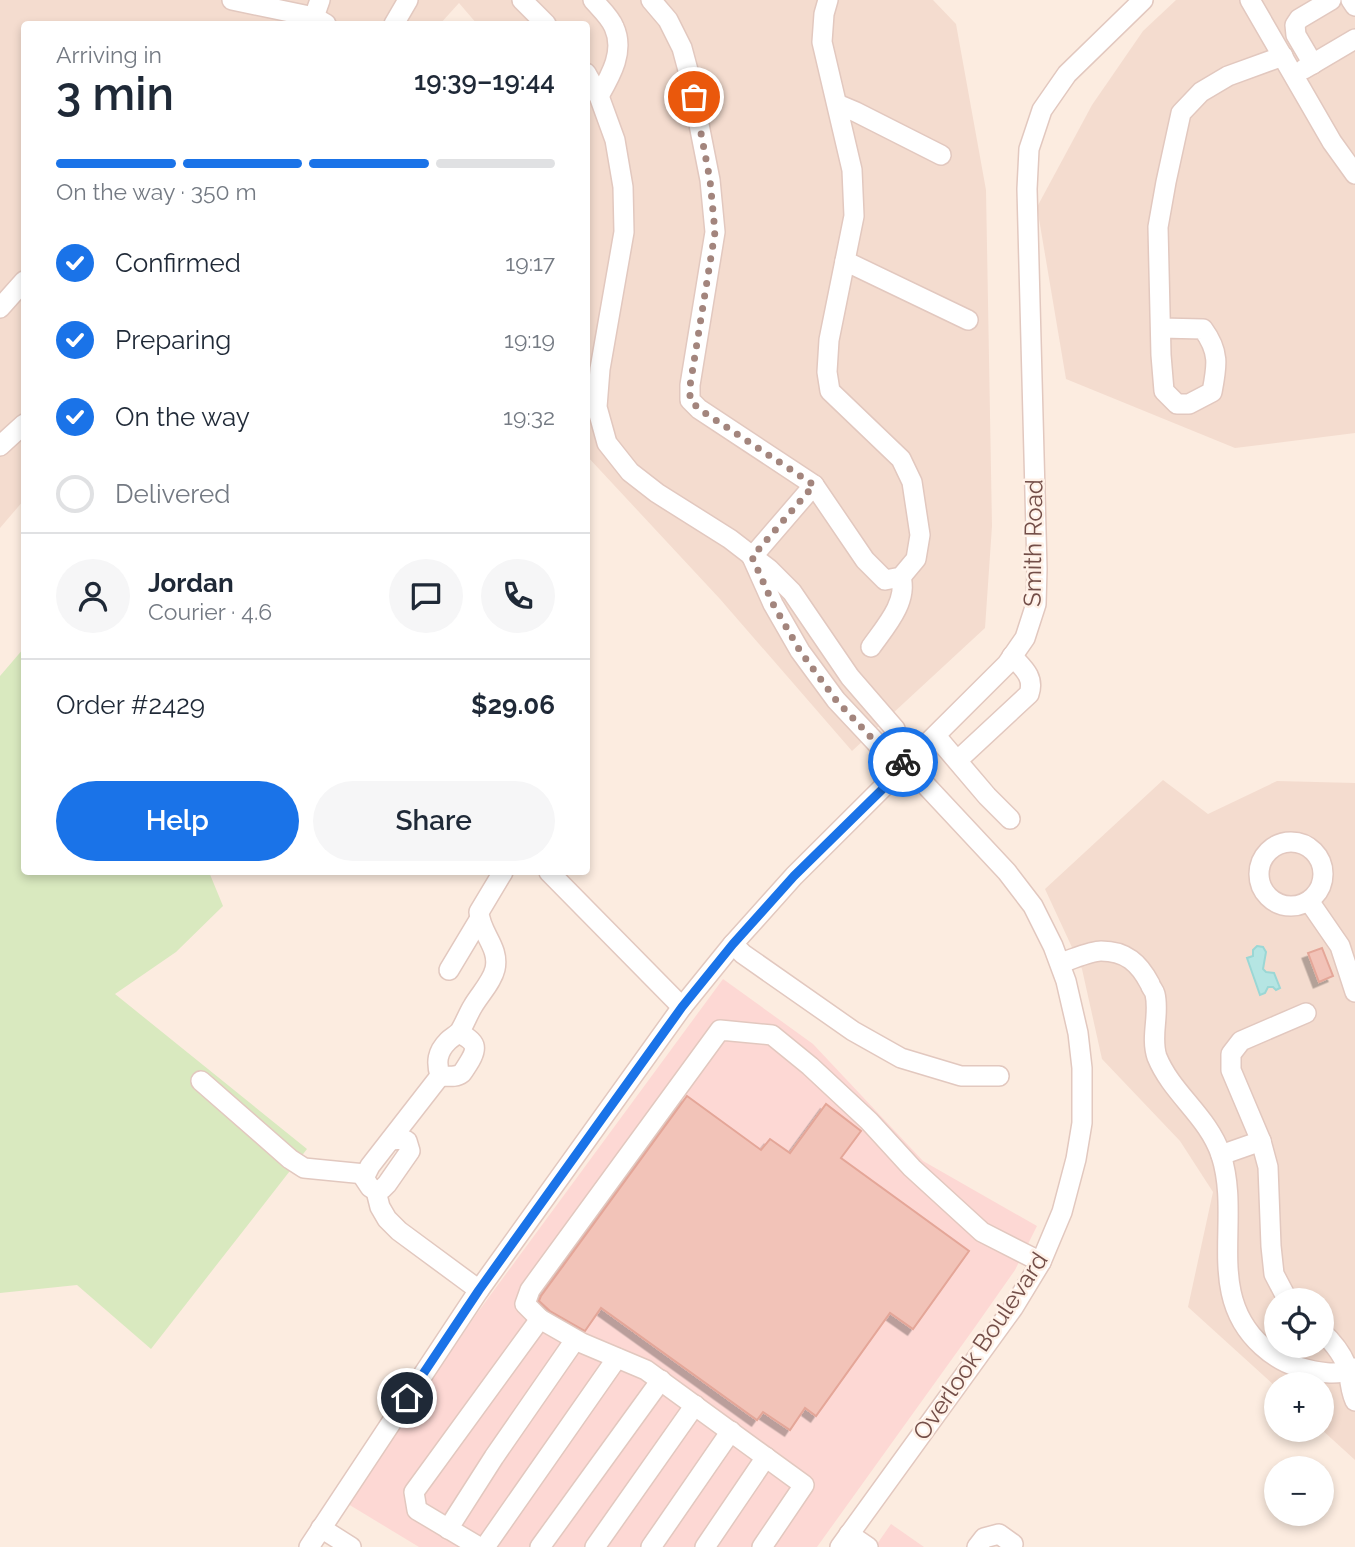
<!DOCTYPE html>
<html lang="en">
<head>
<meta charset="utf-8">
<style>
	:root { --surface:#fff; --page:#f6f6f7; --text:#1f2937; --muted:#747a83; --line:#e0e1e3; --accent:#1a73e8 }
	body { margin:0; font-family:Raleway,sans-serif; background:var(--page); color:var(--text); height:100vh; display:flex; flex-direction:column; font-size:26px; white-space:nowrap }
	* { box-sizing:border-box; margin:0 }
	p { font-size:23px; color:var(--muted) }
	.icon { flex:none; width:38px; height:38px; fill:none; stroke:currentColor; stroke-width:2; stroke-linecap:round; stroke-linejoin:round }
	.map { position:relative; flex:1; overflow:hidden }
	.side { position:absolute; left:21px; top:21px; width:569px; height:854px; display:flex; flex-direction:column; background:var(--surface); border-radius:7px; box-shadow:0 4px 10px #0003 }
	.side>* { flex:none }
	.fabs { position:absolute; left:1264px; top:1288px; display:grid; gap:14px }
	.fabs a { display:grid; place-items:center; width:70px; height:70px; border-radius:50%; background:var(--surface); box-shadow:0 4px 10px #0003; font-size:35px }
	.pin { position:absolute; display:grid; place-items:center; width:60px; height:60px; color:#fff; margin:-30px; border:4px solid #fff; border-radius:50%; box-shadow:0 2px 7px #0007 }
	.courier { position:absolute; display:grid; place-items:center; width:70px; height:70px; margin:-35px; border:5px solid #1a73e8; border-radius:50%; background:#fff; color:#222; box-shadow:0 2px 9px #0007 }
	.headline em { font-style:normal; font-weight:600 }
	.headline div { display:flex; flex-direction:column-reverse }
	.headline { display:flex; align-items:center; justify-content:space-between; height:119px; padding:0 35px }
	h1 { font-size:46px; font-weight:600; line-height:52px }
	.bar { display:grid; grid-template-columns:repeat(4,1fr); gap:10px 7px; align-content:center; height:84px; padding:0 35px }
	.bar i { height:9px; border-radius:5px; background:var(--line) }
	.bar .on { background:var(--accent) }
	.bar p { grid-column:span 4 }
	.line { display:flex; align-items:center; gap:18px; padding:0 35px; border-top:2px solid var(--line) }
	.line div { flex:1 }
	.round { display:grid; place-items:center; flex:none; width:74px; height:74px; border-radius:37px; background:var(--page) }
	ol { padding:0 35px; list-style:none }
	li { display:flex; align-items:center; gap:21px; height:77px }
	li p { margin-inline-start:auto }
	li .icon { padding:7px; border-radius:50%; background:var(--accent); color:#fff; stroke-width:4 }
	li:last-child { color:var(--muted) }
	li i { width:38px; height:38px; border:4px solid var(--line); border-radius:50% }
	.action { display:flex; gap:14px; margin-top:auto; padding:14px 35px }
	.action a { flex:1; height:80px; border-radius:42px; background:var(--accent); color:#fff; font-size:28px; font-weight:600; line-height:80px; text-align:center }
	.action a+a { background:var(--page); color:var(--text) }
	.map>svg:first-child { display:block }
</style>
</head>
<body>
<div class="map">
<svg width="1355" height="1547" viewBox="0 0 1355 1547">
	<defs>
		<filter id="shadow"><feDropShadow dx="-5.5" dy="5.5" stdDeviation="0" flood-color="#0004"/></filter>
	</defs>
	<rect width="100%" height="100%" fill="#fcece0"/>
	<g fill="#f4dccf" fill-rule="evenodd">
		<path d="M0,0H933L956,24L986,190L992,526L985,628L852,751L720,599L586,455V24H477L459,3L440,24H24V500L0,528Z"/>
		<path d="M1176,0H1355V433L1235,448L1066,379L1037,207L1092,105L1143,31Z"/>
		<path d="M1163,780L1208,814L1277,781L1355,783V1460L1321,1429V1384H1276V1387L1188,1307L1213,1192L1180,1141L1102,1059L1082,969L1045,889ZM1276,1300H1321V1346H1276Z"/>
	</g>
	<g fill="#fdd8d4">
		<path d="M723,979L813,1044L923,1161L1037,1226L1015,1270L975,1327L817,1547H419L348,1504L475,1316Z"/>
		<path d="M891,1524L924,1547H875Z"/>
	</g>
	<path fill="#d9e9bf" d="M24,648V872H209L223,906L176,952L115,994L307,1149L151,1349L77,1285L0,1293V676Z"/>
	<path fill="#b5e5e3" stroke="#9bd7d5" stroke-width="2" d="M1257,946L1263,947L1266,952L1263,969L1266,972L1274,973L1280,988L1276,990L1273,987H1268L1265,993L1260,995L1247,958L1253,956V950Z"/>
	<g fill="#f2c3b8" stroke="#e4a698" stroke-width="2" filter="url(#shadow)">
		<path d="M1322,948L1333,976L1319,982L1308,953Z"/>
		<path d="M687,1096L761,1150L770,1139L790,1153L826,1104L861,1131L841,1158L969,1251L913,1329L890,1313L816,1416L805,1408L790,1430L763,1412L757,1420L601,1308L585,1331L550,1311L539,1301L541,1296Z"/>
	</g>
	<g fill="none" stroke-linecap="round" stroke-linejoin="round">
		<defs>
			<g id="minor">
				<path d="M232,0L314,17L326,24"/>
				<path d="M522,0L546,24"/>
				<path d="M593,0C600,8 610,17 614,27C625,51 611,75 599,96"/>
				<path d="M651,0L668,20L682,48L689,74L710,180L715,232L690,385V400L699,409L814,485L865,560L885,580L901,577L916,559L920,535L912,482L901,459L830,391L827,372L829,340L854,216L852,170L822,42L824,14L828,0"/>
				<path d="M1250,0L1332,142L1355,174"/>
				<path d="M1351,0L1355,6"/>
				<path d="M314,17L320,0"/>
				<path d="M394,24L408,0"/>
				<path d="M1313,64L1296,35L1295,25L1299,19L1331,0"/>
				<path d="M1304,69L1355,39"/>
				<path d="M586,73L599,96L615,140L623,187L624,232L600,369L597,407L607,443L630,472L657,493L730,539L769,569L792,592L850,677L895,729L907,765"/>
				<path d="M837,104L856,112L941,155"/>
				<path d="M845,261L968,320"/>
				<path d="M0,308L24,281"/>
				<path d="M1161,328L1203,329C1220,352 1217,366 1212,392L1189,404H1177L1164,391L1161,355L1158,227L1166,182L1181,113L1201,92L1228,76L1283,56"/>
				<path d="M0,446L24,424"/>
				<path d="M752,557L773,604L800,651L836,700L882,749L907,765L1007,872L1033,906L1053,946L1066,981L1078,1033L1082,1068V1123L1076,1159L1062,1212L1041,1262L1013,1308L840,1547"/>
				<path d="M752,557L814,485"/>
				<path d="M871,647C885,627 908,602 901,577"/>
				<path d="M936,736L987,796L1010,819"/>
				<path d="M958,760L1029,694C1035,677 1023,668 1012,656"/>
				<circle cx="1291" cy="874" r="32"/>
				<path d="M549,872L682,1007"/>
				<path d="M1309,901L1340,946L1355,992"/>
				<path d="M733,944L743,954L853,1031L901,1058L961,1076H999"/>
				<path d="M1060,963C1071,960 1090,951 1101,951C1126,951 1139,963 1150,984C1151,988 1154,990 1155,994C1160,1014 1150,1037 1157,1057C1172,1094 1208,1116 1221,1155C1242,1220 1204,1294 1262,1346C1273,1356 1284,1363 1298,1367C1316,1372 1338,1377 1355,1368"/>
				<path d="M449,970L479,920"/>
				<path d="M440,1076C447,1076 456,1078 462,1073C463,1072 468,1064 468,1064C479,1047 476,1042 459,1033"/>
				<path d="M201,1081L290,1159L304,1168L365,1174"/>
				<path d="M1221,1155L1261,1141"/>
				<path d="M376,1191L382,1189L387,1184L410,1151L407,1141L403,1139L391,1140"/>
				<path d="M479,1290L399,1231L387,1219L380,1207L376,1191L370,1187L364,1178L370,1166L440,1076C436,1062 437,1052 448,1041C452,1037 457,1035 460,1031C465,1023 468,1014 473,1006C480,994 492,982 495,969C500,947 480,933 479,912L503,872"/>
				<path d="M1290,1300L1285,1295L1274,1274L1271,1246L1268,1167L1261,1141L1231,1070V1054L1241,1041L1306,1013"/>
				<path d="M540,1319L525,1304L530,1290L720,1030L772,1035L810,1066L869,1121L912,1168L982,1232L1041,1262"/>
				<path d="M1321,1331C1334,1343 1345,1356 1349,1374C1350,1384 1351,1392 1355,1401"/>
				<path d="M321,1528L351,1547"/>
				<path d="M448,1529L494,1457L575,1340"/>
				<path d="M849,1534L868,1547"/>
				<path d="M309,1547L479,1290L682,1007L733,944L794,876L1007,664L1025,638L1036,604L1037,569L1027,189L1029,149L1042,110L1067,74L1143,0"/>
				<path d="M479,1547L417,1510L414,1492L540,1319L582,1343L646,1370L804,1485L762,1547"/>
				<path d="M485,1547L617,1358"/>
				<path d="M540,1547L661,1380"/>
				<path d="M595,1547L695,1405"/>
				<path d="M651,1547L731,1431"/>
				<path d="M705,1547L766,1457"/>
				<path d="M977,1547L984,1538L999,1534L1013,1544"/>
			</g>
		</defs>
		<use href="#minor" stroke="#e2c8bf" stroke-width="22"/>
		<use href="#minor" stroke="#fff" stroke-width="19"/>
	</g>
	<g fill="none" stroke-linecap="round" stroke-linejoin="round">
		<path stroke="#a3857d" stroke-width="7" stroke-dasharray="0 12.6" d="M694,97L710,180L715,232L690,386V400L699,409L814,485L752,557L773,604L800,651L836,700L882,749L903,762"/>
		<path stroke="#1a73e8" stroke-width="9" d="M407,1398L479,1290L682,1007L733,944L794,876L907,765L903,762"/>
	</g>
	<g text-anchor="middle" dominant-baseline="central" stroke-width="5" stroke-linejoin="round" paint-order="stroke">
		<g font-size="24" fill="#734e48" stroke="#fff1e7">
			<text transform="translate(1033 543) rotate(-89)">Smith Road</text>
			<text transform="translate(980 1346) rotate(-56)">Overlook Boulevard</text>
		</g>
	</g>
</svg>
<div class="fabs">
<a><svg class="icon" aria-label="locate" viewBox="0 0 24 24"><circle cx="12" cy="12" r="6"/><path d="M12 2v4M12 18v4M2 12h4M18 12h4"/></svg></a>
<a>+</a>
<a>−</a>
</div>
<div class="pin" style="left:694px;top:97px;background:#ea580c"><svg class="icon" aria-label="bag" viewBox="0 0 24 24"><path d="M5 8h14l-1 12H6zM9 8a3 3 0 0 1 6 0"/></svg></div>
<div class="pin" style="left:407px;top:1398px;background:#1f2937"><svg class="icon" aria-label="home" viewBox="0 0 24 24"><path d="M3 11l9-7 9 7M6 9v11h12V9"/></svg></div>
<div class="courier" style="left:903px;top:762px"><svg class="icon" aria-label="bike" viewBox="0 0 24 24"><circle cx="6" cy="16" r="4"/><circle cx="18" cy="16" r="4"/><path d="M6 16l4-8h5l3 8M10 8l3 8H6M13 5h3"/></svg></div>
<section class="side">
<div class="headline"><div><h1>3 min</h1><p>Arriving in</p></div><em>19:39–19:44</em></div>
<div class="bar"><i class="on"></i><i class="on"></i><i class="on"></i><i></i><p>On the way · 350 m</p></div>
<ol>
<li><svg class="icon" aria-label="check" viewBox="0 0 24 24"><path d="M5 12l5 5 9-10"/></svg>Confirmed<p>19:17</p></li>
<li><svg class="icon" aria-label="check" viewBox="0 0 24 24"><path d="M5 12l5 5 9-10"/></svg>Preparing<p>19:19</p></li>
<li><svg class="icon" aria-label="check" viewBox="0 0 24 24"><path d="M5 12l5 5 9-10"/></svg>On the way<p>19:32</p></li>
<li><i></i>Delivered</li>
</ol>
<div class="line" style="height:126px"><a class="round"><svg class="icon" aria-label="person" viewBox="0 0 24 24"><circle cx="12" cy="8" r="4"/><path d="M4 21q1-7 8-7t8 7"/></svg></a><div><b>Jordan</b><p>Courier · 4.6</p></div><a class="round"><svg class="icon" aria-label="chat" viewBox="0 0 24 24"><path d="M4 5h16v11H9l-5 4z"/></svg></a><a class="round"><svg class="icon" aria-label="phone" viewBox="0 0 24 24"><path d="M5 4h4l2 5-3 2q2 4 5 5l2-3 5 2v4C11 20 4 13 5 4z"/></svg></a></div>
<div class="line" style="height:91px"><div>Order #2429</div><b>$29.06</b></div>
<div class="action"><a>Help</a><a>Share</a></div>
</section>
</div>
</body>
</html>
